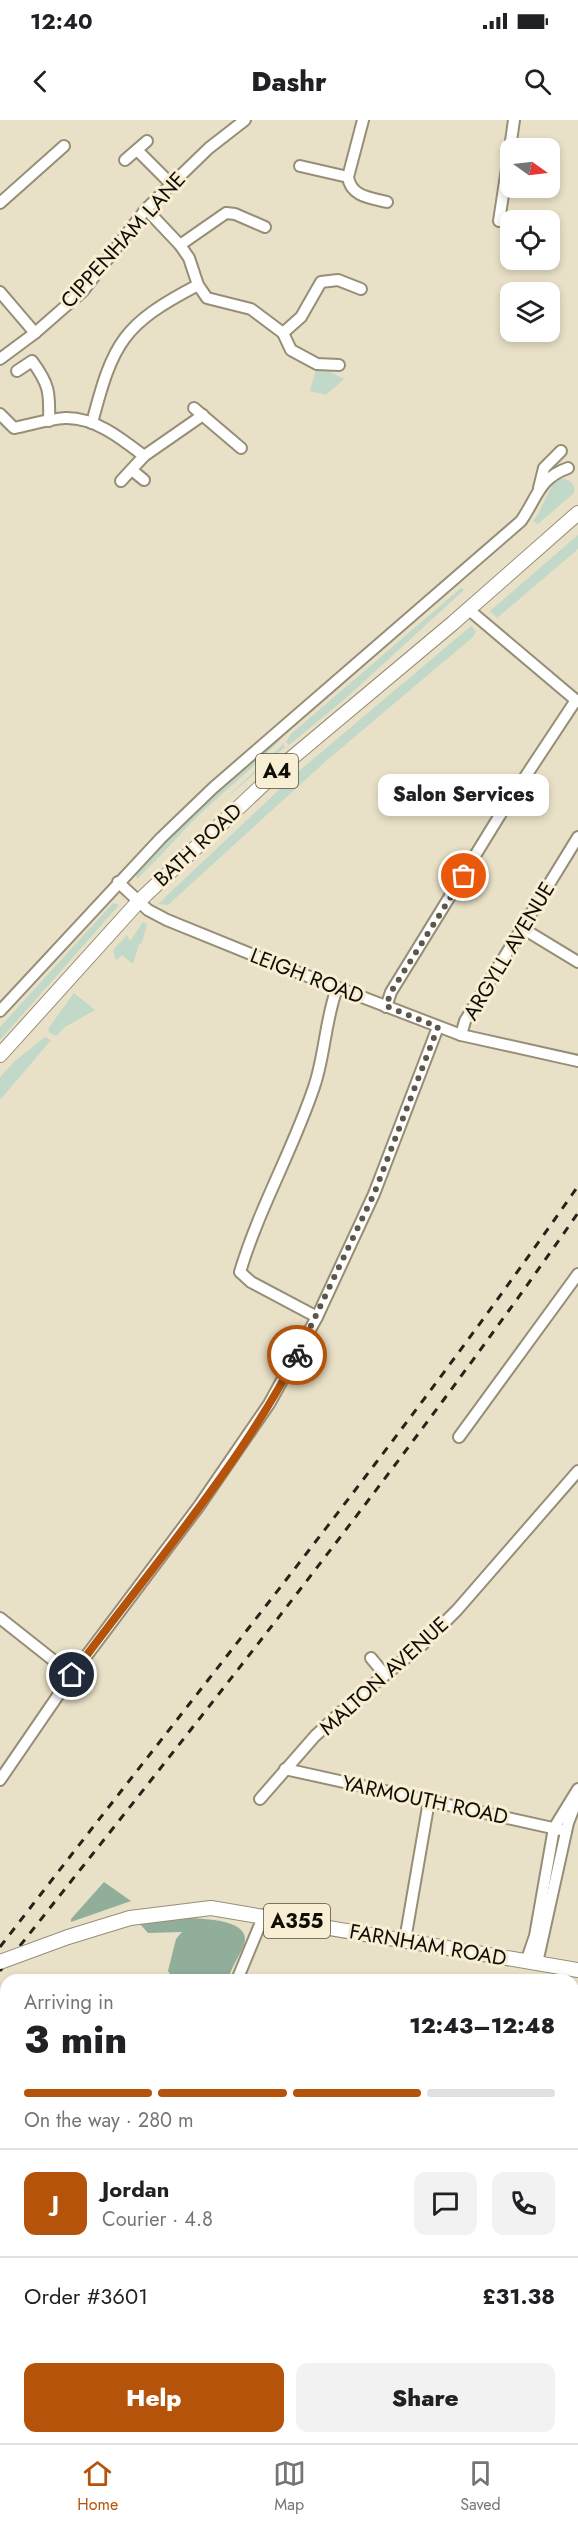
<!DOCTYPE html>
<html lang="en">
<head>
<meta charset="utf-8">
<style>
	:root { --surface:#fff; --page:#f2f2f2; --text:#202124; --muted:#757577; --line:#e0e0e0; --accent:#b45309 }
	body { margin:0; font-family:Jost,sans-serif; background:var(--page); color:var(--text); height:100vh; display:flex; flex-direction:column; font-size:22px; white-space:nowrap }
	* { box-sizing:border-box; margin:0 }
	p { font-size:20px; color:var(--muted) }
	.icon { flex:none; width:33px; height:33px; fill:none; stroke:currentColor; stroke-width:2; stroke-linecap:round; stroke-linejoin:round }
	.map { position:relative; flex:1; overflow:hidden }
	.side { position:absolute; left:0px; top:1854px; width:579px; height:470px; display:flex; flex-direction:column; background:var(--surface); border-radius:18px 18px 0 0; box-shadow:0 3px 9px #0003 }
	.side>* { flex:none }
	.needle { width:39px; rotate:104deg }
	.buttons { position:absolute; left:500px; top:18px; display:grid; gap:12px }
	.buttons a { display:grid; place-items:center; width:60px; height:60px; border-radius:12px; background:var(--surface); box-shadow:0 3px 9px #0003; font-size:30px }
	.pin { position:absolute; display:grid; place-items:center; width:51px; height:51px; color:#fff; margin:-26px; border:3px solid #fff; border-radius:50%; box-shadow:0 2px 6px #0007 }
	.courier { position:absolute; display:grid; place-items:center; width:60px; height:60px; margin:-30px; border:4px solid #b45309; border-radius:50%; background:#fff; color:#222; box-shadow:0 2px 8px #0007 }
	.bubble { position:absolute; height:42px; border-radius:12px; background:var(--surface); box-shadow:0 3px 9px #0003; font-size:20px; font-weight:800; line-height:42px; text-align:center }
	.summary em { font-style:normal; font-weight:800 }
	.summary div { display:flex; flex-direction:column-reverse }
	.summary { display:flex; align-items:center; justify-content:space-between; height:102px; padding:0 24px }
	h1 { font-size:39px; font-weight:800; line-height:45px }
	.bar { display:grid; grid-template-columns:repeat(4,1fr); gap:9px 6px; align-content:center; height:72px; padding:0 24px }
	.bar i { height:8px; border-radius:4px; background:var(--line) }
	.bar .selected { background:var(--accent) }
	.bar p { grid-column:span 4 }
	.line { display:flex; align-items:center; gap:15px; padding:0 24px; border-top:2px solid var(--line) }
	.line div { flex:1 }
	.round { display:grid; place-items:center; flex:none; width:63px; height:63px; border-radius:12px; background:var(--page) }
	.primary-button { display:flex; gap:12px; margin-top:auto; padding:12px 24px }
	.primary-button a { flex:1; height:69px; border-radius:12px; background:var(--accent); color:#fff; font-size:24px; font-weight:800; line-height:69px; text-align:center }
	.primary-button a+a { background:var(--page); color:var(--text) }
	.status { display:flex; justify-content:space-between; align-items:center; height:42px; padding:0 30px; background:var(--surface); direction:ltr }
	.status svg { height:16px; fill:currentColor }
	header { display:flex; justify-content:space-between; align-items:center; height:78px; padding:0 24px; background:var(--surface); font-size:27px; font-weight:800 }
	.tab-bar { display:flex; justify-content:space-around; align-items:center; height:84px; border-top:2px solid var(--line); background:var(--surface); font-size:16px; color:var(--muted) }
	.tab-bar a { display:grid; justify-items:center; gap:3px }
	.tab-bar .selected { color:var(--accent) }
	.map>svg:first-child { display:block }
</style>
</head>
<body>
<div class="status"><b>12:40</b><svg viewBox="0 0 49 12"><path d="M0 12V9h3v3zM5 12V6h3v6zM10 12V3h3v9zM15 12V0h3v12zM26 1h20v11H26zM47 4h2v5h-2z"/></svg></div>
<header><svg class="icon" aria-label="back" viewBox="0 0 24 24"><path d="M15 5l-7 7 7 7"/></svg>Dashr<svg class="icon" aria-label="search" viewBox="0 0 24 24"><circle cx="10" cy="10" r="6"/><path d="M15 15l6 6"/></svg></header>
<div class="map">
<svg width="578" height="2323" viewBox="0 0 578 2323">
	<rect width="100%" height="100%" fill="#e9e1c7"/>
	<g fill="#c2d8c9">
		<path d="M317,245L344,259L326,275L310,271Z"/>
		<path d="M560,358C569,359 576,363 574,373L538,404L533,401C543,390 549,363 560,358Z"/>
		<path d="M578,415V429L497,498L490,491Z"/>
		<path d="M461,468L464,470L346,578L289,625L286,622L291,614Z"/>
		<path d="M471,506L476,511L473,517L326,641L168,785L158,784L299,651Z"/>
		<path d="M287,612C256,648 217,675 185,709C169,726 154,743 137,759L135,753L190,697L273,621Z"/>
		<path d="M283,624L285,627L223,681Z"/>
		<path d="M113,783L119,785L0,920V907Z"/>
		<path d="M143,802L147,804L142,823L139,824L133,844L122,835L116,840L113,830L127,815L130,821Z"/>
		<path d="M74,873L95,890L65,907L56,916L50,913L48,909Z"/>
		<path d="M45,917L51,920L0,980V957L15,941Z"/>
		<path d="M573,1866H578V1935L573,1934Z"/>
		<path d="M573,2112L578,2113V2235L573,2270Z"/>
		<path d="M238,2318H339L362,2323H235Z"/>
		<path d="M424,2318H555L551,2323H434V2319Z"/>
	</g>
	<g fill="#91ae9b">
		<path d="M104,1762L131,1781L71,1802V1799Z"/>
		<path d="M191,1798C206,1799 253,1800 244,1825C239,1837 231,1847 228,1860L170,1854L168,1851L176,1819L182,1812L148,1813L140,1804Z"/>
	</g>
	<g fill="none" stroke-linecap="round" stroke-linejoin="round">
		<defs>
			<g id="minor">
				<path d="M363,0L348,57C351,77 371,78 387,82"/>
				<path d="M510,28L514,0"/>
				<path d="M137,30L171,64"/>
				<path d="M125,40L147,21"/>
				<path d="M300,46L348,57"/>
				<path d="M0,83L64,26"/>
				<path d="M146,89L180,125L189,138L198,165L207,178L251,189L283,213L291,230L317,244L339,245"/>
				<path d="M499,101L510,29"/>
				<path d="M180,125L226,93L235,94L265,107"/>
				<path d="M0,172L35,213"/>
				<path d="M283,213L301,197L321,162L338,160L361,169"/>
				<path d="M0,239L35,213L83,171L146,89L209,28L245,0"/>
				<path d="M17,251L32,241C49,264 50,272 49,301"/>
				<path d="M194,288L241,328"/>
				<path d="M0,294L14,308C30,305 48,299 65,298C95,297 122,319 144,336"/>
				<path d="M92,303C113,222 123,204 198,165"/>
				<path d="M133,351L144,360"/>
				<path d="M121,361L144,336L203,295"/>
				<path d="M539,368L544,348L561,331"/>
				<path d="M468,489L578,582"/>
				<path d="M118,762L148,790L167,800L263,839L461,915L578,941"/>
				<path d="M522,808L578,842"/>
				<path d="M386,887L391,872L500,695L576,580"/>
				<path d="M0,891L161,718L213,668L521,401C537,378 539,358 568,348"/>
				<path d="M461,915L465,901L578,717"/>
				<path d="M317,1197L251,1162L240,1152C259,1088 293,1030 314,967C325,935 325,901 337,868"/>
				<path d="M459,1317L578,1154"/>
				<path d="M0,1498L72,1555"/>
				<path d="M371,1538L385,1555"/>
				<path d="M285,1649L566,1711"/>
				<path d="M0,1660L72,1555L199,1386L269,1284L317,1197L374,1074L438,907"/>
				<path d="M260,1679L315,1616L353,1581L423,1524L457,1490L578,1351"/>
				<path d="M405,1820L429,1681"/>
				<path d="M526,1842L535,1816L554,1708L578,1669"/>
				<path d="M537,1843L568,1703L578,1677"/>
				<path d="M237,1860L264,1795"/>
				<path d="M573,1986L578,1987"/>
				<path d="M573,2096L578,2097"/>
				<path d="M0,2165L6,2169"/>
				<path d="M14,2323L16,2318"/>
				<path d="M141,2323L143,2318"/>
				<path d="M213,2323L214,2318"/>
			</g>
			<g id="major">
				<path d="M0,935L139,781L287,642L453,503L578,393"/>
				<path d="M68,1817L130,1798L211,1788L578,1850"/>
			</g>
		</defs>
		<use href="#minor" stroke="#968e76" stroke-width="14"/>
		<use href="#major" stroke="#968e76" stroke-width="16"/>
		<use href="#minor" stroke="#fff" stroke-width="10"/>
		<use href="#major" stroke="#fff" stroke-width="14"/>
		<g stroke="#272319" stroke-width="3" stroke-dasharray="8 8" stroke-linecap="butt">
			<path d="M0,1827C194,1575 396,1328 578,1066"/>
			<path d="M0,1851C197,1602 396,1354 578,1093"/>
		</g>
		<defs>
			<path id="major-bridge" d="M0,1842L68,1817"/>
		</defs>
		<use href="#major-bridge" stroke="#968e76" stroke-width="16" stroke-linecap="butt"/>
		<use href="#major-bridge" stroke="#fff" stroke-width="14"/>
	</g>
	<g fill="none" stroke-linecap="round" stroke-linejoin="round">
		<path stroke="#5c5749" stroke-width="6" stroke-dasharray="0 10.8" d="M297,1235L374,1074L438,907L386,886L391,872L464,756"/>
		<path stroke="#b45309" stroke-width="8" d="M72,1555C149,1450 237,1350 297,1235"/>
	</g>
	<g text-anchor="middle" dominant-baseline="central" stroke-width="6" stroke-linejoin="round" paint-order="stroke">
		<g fill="#f7eed4" stroke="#555043" stroke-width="1.5">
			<rect x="256" y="634" width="42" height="34" rx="4.5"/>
			<rect x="264" y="1784" width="66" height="34" rx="4.5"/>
		</g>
		<g font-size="20" font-weight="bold" fill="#100d05">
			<text x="277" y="651">A4</text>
			<text x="297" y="1801">A355</text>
		</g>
		<g font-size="21" fill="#100d05" stroke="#f7eed4">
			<text transform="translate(123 120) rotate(-48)">CIPPENHAM LANE</text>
			<text transform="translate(198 725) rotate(-43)">BATH ROAD</text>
			<text transform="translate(509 831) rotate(-59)">ARGYLL AVENUE</text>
			<text transform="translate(307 856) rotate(21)">LEIGH ROAD</text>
			<text transform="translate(384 1556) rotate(-42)">MALTON AVENUE</text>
			<text transform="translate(425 1680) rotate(12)">YARMOUTH ROAD</text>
			<text transform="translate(428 1825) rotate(10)">FARNHAM ROAD</text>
		</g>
	</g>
</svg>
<div class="buttons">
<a><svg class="needle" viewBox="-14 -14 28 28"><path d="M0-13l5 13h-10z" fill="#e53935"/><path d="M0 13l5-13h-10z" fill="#757577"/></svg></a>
<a><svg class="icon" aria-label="locate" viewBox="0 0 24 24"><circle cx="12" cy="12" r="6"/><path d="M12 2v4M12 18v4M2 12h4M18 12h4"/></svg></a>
<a><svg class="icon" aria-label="layers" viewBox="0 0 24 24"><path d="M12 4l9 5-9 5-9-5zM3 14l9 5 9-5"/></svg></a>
</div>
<div class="pin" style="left:464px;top:756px;background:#ea580c"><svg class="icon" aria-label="bag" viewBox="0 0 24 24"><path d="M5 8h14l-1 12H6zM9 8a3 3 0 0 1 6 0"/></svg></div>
<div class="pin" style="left:72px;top:1555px;background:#1f2937"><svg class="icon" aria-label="home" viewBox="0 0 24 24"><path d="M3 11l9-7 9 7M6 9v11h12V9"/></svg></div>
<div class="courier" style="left:297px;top:1235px"><svg class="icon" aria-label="bike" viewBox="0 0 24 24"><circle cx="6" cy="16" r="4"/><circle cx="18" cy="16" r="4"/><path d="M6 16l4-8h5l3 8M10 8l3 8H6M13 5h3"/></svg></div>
<div class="bubble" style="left:378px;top:654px;width:171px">Salon Services</div>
<section class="side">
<div class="summary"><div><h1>3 min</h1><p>Arriving in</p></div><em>12:43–12:48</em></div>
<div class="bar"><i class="selected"></i><i class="selected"></i><i class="selected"></i><i></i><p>On the way · 280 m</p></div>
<div class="line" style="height:108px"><b class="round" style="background:var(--accent);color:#fff">J</b><div><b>Jordan</b><p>Courier · 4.8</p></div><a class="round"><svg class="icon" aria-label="chat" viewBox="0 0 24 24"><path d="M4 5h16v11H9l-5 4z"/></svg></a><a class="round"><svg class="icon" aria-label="phone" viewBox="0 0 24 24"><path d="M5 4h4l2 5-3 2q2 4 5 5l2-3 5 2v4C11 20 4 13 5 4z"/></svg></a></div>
<div class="line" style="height:78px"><div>Order #3601</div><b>£31.38</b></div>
<div class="primary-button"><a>Help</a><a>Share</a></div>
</section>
</div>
<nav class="tab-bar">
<a class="selected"><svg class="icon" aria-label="home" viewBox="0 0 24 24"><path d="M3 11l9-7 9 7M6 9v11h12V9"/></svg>Home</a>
<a><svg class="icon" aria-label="map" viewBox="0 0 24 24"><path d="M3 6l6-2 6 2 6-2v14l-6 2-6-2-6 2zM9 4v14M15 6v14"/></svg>Map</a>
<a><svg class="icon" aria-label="saved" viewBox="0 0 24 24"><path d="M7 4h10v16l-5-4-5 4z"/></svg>Saved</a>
</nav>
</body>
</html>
